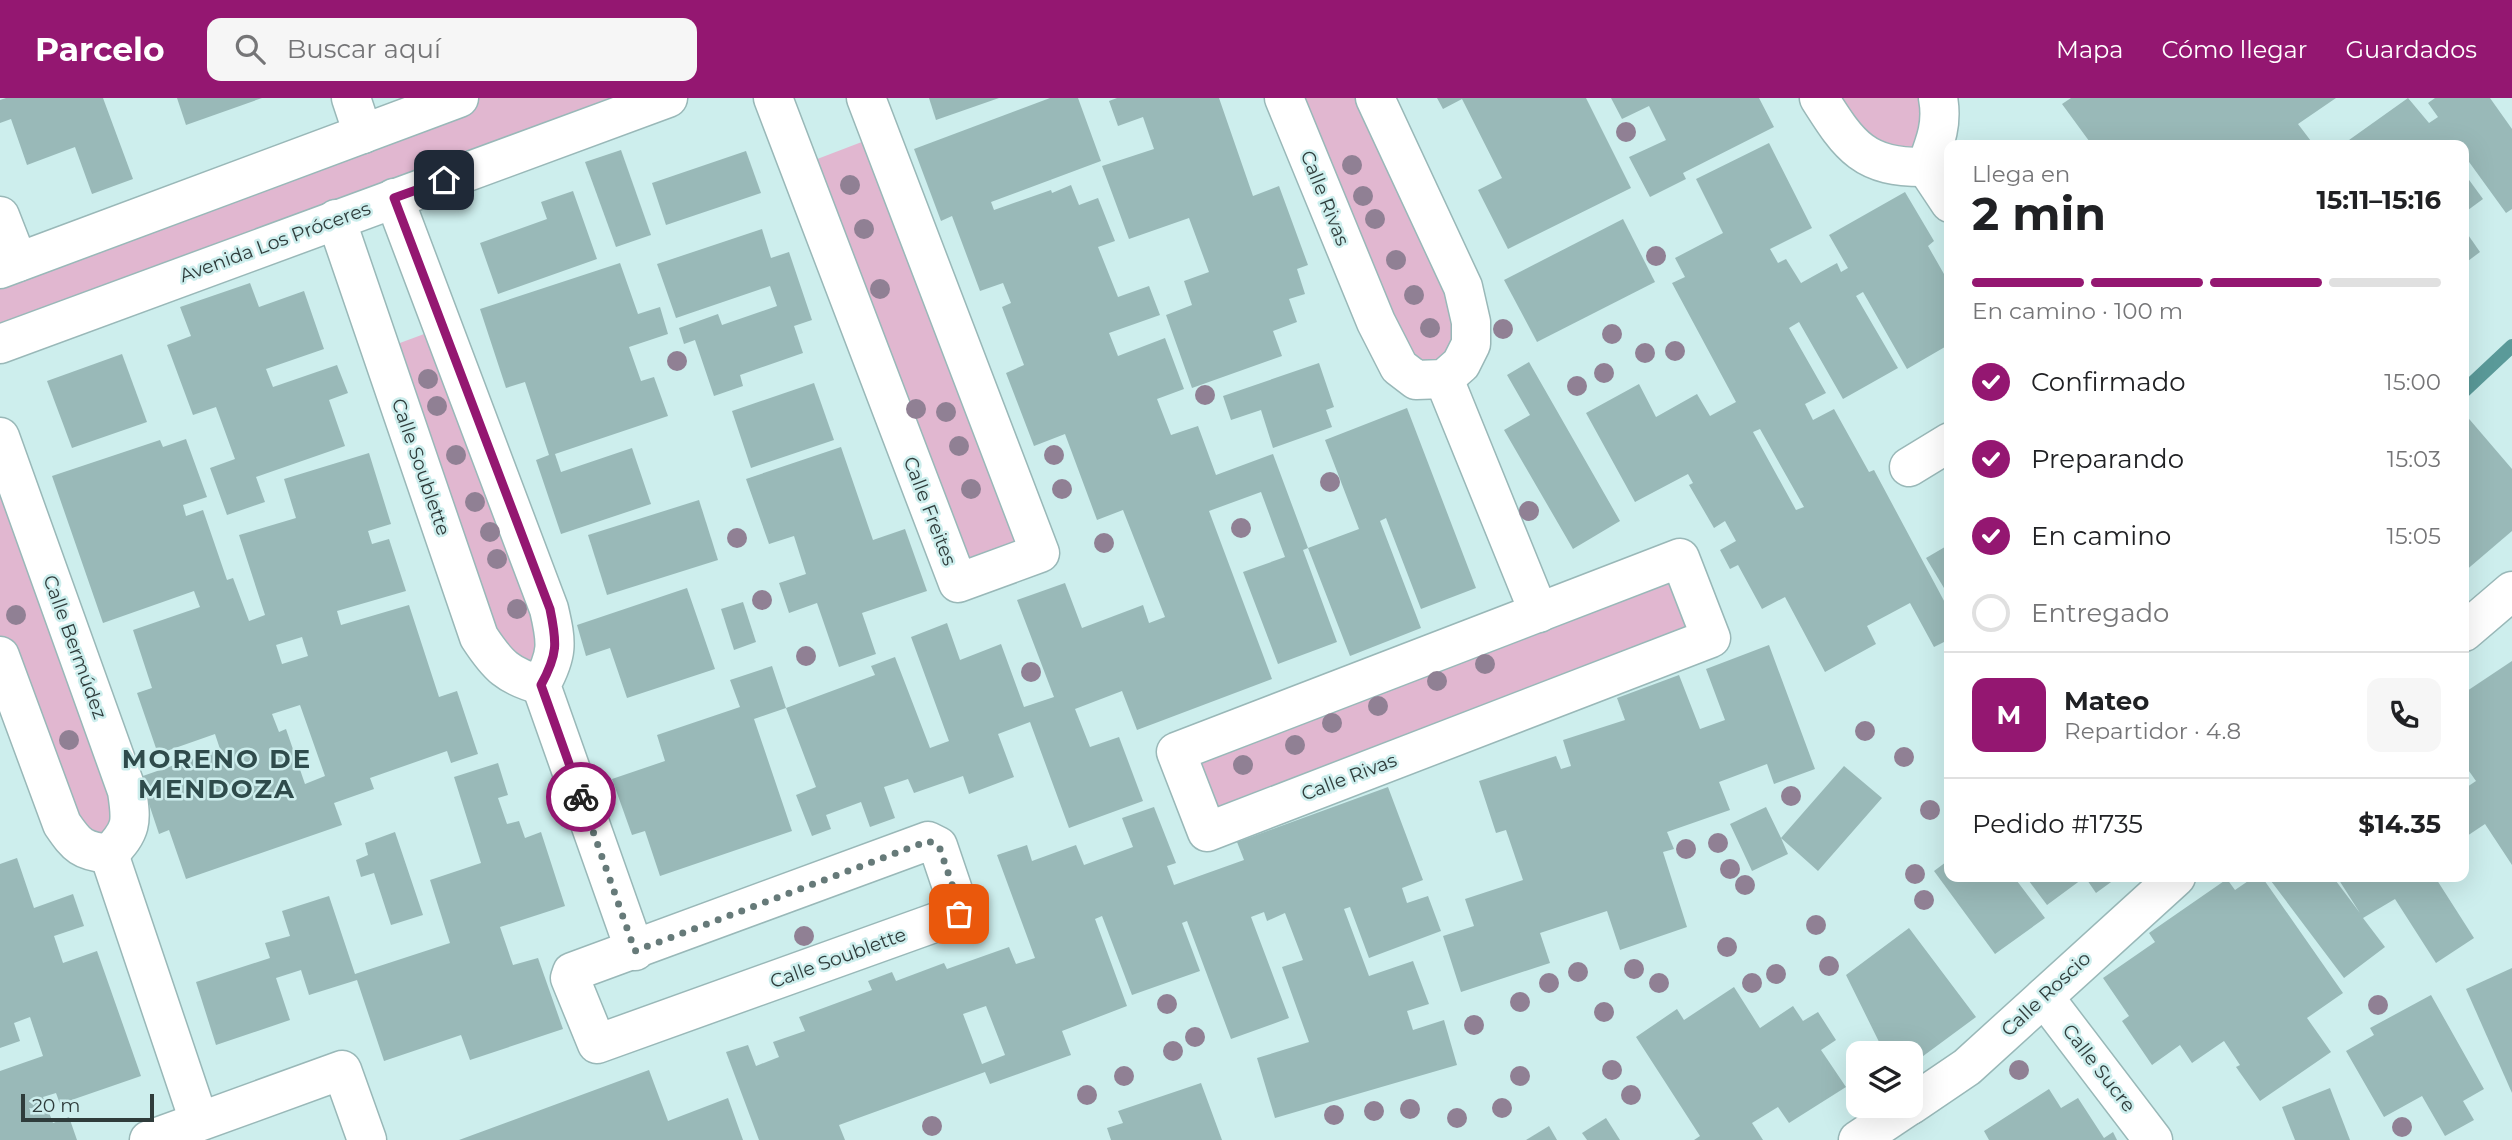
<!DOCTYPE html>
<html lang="es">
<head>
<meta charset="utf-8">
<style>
	:root { --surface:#fff; --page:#f6f6f6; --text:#202124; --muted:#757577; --line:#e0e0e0; --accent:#941771 }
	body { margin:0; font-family:Montserrat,sans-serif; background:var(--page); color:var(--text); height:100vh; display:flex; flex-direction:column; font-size:26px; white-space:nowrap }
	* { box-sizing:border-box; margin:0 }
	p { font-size:23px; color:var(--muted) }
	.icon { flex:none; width:38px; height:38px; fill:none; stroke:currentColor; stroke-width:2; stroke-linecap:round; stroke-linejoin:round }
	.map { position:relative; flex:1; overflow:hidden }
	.details { position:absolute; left:1944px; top:42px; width:525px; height:742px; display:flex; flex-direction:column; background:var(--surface); border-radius:14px; box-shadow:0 7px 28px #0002 }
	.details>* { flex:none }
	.buttons { position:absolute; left:1846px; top:943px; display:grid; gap:14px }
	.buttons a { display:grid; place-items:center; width:77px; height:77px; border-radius:14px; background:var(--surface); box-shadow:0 7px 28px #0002; font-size:35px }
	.scale { position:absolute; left:21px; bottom:18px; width:133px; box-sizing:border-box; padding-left:7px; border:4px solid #2f3c3b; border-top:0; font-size:19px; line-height:24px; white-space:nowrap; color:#2f3c3b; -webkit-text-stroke:5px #cdeeed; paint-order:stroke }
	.pin { position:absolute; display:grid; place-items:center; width:60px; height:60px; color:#fff; margin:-30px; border-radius:14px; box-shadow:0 4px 10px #0006 }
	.courier { position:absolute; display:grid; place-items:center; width:70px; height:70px; margin:-35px; border:5px solid #941771; border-radius:50%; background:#fff; color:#222; box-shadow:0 2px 9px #0007 }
	.summary em { font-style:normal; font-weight:700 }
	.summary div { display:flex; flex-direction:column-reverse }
	.summary { display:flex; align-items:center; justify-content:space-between; height:119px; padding:0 28px }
	h1 { font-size:46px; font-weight:700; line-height:52px }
	.bar { display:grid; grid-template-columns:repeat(4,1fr); gap:10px 7px; align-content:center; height:84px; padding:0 28px }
	.bar i { height:9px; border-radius:5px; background:var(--line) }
	.bar .selected { background:var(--accent) }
	.bar p { grid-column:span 4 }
	.line { display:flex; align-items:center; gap:18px; padding:0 28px; border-top:2px solid var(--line) }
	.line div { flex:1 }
	.round { display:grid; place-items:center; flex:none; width:74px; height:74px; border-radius:14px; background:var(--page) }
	ol { padding:0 28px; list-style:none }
	li { display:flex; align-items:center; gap:21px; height:77px }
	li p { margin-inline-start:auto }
	li .icon { padding:7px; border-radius:50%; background:var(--accent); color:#fff; stroke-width:4 }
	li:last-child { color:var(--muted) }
	li i { width:38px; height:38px; border:4px solid var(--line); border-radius:50% }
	header { display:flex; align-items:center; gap:42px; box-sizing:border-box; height:98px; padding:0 35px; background:var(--accent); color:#fff }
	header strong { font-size:33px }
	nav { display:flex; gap:38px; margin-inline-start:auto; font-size:24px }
	.search { width:490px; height:63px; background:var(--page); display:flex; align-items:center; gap:18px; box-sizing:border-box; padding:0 24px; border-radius:14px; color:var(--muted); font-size:26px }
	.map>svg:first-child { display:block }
</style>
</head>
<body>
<header>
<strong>Parcelo</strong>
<div class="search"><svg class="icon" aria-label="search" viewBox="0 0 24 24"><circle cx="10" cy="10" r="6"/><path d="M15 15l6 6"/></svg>Buscar aquí</div>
<nav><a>Mapa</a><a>Cómo llegar</a><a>Guardados</a></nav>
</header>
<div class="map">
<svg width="2512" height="1042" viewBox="0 0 2512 1042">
	<rect width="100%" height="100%" fill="#cdeeed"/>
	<g fill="#e1b7d0">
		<path d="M459,0H668L0,246V171Z"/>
		<path d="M1284,0H1375L1471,246L1416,282Z"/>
		<path d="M1819,0H1938L1937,41L1895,70Z"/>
		<path d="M880,37L1040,455L958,485L799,68Z"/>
		<path d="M443,229L554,563L496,565L381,252Z"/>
		<path d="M0,393L131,721L92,754L0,558Z"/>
		<path d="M1680,460L1711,540L1207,734L1176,654Z"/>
	</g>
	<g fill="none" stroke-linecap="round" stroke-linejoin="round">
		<path stroke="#5a9a99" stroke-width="14" d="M2464,293L2512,248"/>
	</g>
	<g fill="#99b9b8" fill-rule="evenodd">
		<path d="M6,0H103L133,81L92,96L75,49L27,67L11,21L0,25V2Z"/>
		<path d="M177,0H262L186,27Z"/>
		<path d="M929,0H999L936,22Z"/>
		<path d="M1050,0H1078L1101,63L991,104L994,112L1051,92L1052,95L1071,87L1079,107L1098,100L1115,143L1098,149L1118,199L1149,188L1160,217L1109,235L1118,258L1165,240L1184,291L1157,301L1171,337L1198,328L1216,377L1273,356L1308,450L1303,452L1337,544L1278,566L1243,474L1285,459L1261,394L1209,413L1272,581L1137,632L1122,593L1075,611L1090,649L1119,639L1143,703L1069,730L1030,624L998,636L1014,679L969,696L963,678L914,695L908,681L884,689L895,720L870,729L861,704L826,717L831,731L812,738L796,697L816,689L786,610L754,621L792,733L660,778L645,733L632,737L612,681L665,663L657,637L740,609L730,582L772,568L786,610L875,577L871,568L895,559L930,650L949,643L911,539L947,525L960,562L1001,546L1024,609L1054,599L1017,502L1065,485L1082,530L1143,507L1149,525L1165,519L1123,412L1097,422L1065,336L1034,348L1006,275L1024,267L1002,209L1011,205L1003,185L980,193L952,118L941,123L914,51Z"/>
		<path d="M1117,0H1219L1253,98L1279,88L1308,167L1297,171L1305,196L1289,201L1297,224L1273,233L1282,258L1192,290L1166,217L1192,207L1184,183L1209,174L1189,120L1129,141L1102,68L1154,51L1143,19L1118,28L1109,3Z"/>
		<path d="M1437,0H1586L1631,90L1508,151L1478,92L1502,80L1462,1L1443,11Z"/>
		<path d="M1611,0H1759L1774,29L1683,75L1686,81L1650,99L1629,59L1666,42L1649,8L1622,21Z"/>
		<path d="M2071,0H2336L2298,26L2314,47H2092L2062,6Z"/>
		<path d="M2408,0L2429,25L2438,19L2428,5L2435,0H2490L2512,31V111L2506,115L2464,57V47H2342Z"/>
		<path d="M1769,45L1812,130L1770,151L1778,165L1786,161L1801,185L1837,165L1841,174L1848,170L1829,137L1905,94L1934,143L1928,148L1944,176L1950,173V246L1907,271L1863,194L1856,198L1898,270L1843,301L1799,224L1789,230L1826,295L1805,306L1813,322L1834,311L1869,374L1874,372L1950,514V541L1934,549L1910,505L1867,528L1876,546L1825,574L1785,499L1762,511L1738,467L1730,471L1720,452L1736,443L1725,423L1714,430L1689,387L1693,385L1688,376L1635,404L1586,315L1639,286L1656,319L1697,296L1710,318L1736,304L1672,185L1685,179L1675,160L1723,135L1696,81ZM1760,331L1804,409L1796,412L1753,334Z"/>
		<path d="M621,52L651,137L616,149L585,64Z"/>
		<path d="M746,53L761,95L666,127L652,85Z"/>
		<path d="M2464,75L2483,101L2464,115Z"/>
		<path d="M573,93L597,161L498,196L480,145L547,121L541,104Z"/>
		<path d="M1623,121L1655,184L1537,244L1504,182Z"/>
		<path d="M762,131L771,160L789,154L812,222L794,228L803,255L740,277L743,288L714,298L695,242L684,246L679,230L718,216L722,227L777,208L770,188L676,220L657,166Z"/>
		<path d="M2464,131L2480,154L2464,166Z"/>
		<path d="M620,165L638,216L660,209L668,236L629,249L641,283L654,279L668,318L555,356L561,374L632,350L651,406L561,436L536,362L549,357L525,284L506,290L480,211Z"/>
		<path d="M250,185L259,209L304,193L324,251L266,271L273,289L337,267L348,295L329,302L345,348L256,379L265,404L227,417L210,370L235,361L216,309L193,317L167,247L191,238L180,209Z"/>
		<path d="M122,256L147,324L72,350L47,283Z"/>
		<path d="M1529,264L1620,423L1573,451L1504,332L1530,317L1507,277Z"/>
		<path d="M1319,265L1334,309L1326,312L1332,329L1273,350L1261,312L1231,322L1223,298Z"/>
		<path d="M814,285L834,342L751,370L732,313Z"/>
		<path d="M1407,310L1476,490L1421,511L1386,420L1380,423L1421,530L1350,558L1308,450L1359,431L1325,342Z"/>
		<path d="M2464,315L2512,371V433L2464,474Z"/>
		<path d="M186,341L207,399L183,407L186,418L203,412L227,482L233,480L249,523L265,517L239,437L296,420L284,381L369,355L391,426L368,433L372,446L389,441L406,493L337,513L341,527L409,507L439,599L457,593L478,656L451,665L447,653L370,680L374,691L334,705L342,727L186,781L169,732L159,736L140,679L220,651L215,636L158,656L137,595L152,590L133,532L200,509L194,493L103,525L52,378L160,342L163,349ZM302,539L308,558L282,566L276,547ZM300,607L325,678L305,686L286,631L279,634L272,616Z"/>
		<path d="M841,349L873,442L905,431L927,493L862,515L876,556L839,569L817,505L789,515L779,485L806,476L794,438L769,446L746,381Z"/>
		<path d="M699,402L718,462L607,497L588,437Z"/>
		<path d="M1950,446V500L1926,460Z"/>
		<path d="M687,490L715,571L627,600L610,550L586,558L577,527Z"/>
		<path d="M743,504L756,544L734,552L721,511Z"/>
		<path d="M1769,547L1815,671L1774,686L1767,666L1719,684L1730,712L1667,734L1674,751L1663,754L1687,829L1620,852L1607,813L1540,835L1550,865L1461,894L1443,838L1474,828L1465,801L1523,782L1506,732L1496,735L1479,683L1556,658L1561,671L1571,668L1563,642L1625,622L1617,600L1679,577L1700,631L1725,622L1706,571Z"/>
		<path d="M2512,563V767L2485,726L2464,740V691L2476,683L2464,666V595Z"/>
		<path d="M498,665L508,697L498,700L507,726L519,723L525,740L541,734L565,808L500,829L513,867L538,860L563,931L470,962L461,937L384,963L357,882L309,897L301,872L276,880L290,922L216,947L196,884L270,860L265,845L290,838L282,813L329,798L355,876L450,845L430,782L481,765L454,679Z"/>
		<path d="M1844,668L1882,700L1818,773L1781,740L1788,756L1752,773L1730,726L1766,709L1781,740Z"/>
		<path d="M1388,689L1423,782L1402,790L1407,805L1428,798L1441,833L1369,860L1350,809L1344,811L1369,878L1413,863L1429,906L1407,913L1413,932L1444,922L1457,967L1275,1020L1257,960L1309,944L1282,869L1303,862L1285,815L1267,823L1264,814L1251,819L1289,920L1231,941L1187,823L1182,825L1200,873L1132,897L1102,818L1095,821L1127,908L1062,933L1071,957L990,986L985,974L839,1027L845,1042H759L726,954L748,947L756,968L779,959L773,944L805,933L799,919L872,892L868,883L892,874L896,883L944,865L947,871L1009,849L1016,866L1035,860L997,757L1027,747L1032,763L1076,747L1084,767L1133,749L1122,720L1154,709L1176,765L1167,768L1174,787L1244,762L1237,744ZM986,908L1005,957L982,966L963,916Z"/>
		<path d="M395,734L423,817L391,827L374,775L361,779L356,762L368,757L365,745Z"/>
		<path d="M17,760L34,810L73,796L84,828L54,838L63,865L97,853L141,978L60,1006L56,995L43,999L53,1025L69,1019L77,1042H0V973L43,958L30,919L14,925L20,943L0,950V766Z"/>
		<path d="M1950,761V779H2014L2045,820L1995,856L1934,773Z"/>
		<path d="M2026,779H2118L2096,795L2085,779L2047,807Z"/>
		<path d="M2254,779H2262L2343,895L2307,920L2331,954L2260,1003L2236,969L2240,967L2224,943L2192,965L2180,947L2152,967L2122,923L2129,918L2103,880L2155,844L2149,835L2227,781L2235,792Z"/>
		<path d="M2268,779H2333L2360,815L2337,779H2435L2474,840L2436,865L2395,801L2363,820L2385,849L2344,880Z"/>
		<path d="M1909,830L1976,919L1911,967V956H1885L1846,877Z"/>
		<path d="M2512,870V995L2466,891Z"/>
		<path d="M1734,889L1760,930L1793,908L1803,923L1818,914L1836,942L1821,952L1846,989L1789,1025L1778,1009L1752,1025L1763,1042H1694L1700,1038L1636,939L1677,911L1684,922Z"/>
		<path d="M2431,897L2484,991L2463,1003L2474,1022L2445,1038L2422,998L2384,1019L2346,953L2374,937L2370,930Z"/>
		<path d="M649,972L668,1023L728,1000L743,1042H459Z"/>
		<path d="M1201,985L1222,1042H1111L1107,1030L1123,1025L1118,1013Z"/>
		<path d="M2330,990L2350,1042H2295L2282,1009Z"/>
		<path d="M2049,991L2061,1010L2078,1000L2104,1040L2113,1034L2117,1042H1989L1984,1033Z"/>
		<path d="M1606,1020L1620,1042H1587L1582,1035Z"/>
		<path d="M1549,1028L1557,1042H1526Z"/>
	</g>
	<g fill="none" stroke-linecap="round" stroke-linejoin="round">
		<defs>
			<g id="minor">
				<path d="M351,0L363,36"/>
				<path d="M773,0L958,485L1040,455L866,0"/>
				<path d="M1284,0L1376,224L1399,269L1416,282L1444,281L1461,266L1471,246V224L1463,189L1375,0"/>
				<path d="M1819,0C1850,49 1864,70 1926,69"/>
				<path d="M1926,69C1935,45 1943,26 1938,0"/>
				<path d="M1926,69L1950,105"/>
				<path d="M394,100L549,511C557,545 558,556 541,587L635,853"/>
				<path d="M0,118L18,164"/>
				<path d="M336,121L479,539C498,568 508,578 541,587"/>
				<path d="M0,171L459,0"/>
				<path d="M0,246L668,0"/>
				<path d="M1444,281L1539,515"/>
				<path d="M0,339L127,693C132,725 132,732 109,756"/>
				<path d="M1909,369L1950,344"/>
				<path d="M1680,460L1711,540L1207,734L1176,654Z"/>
				<path d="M2464,534L2512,493"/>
				<path d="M0,558L62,726C77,748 82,753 109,756"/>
				<path d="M928,743L938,748L960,813L959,816L597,946L570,880L572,874Z"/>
				<path d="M109,756L199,1023"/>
				<path d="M2044,899L2153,1042"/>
				<path d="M1911,1007L1967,969L2176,779"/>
				<path d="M149,1042L342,972L367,1042"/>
				<path d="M1858,1042L1909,1008"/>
			</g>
		</defs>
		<use href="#minor" stroke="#99b8b8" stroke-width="41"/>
		<use href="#minor" stroke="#fff" stroke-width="38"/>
	</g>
	<g fill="#908094">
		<circle cx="1626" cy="34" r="10"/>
		<circle cx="1352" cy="67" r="10"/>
		<circle cx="850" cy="87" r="10"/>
		<circle cx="1363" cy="98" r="10"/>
		<circle cx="1375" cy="121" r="10"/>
		<circle cx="864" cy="131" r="10"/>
		<circle cx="1656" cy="158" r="10"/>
		<circle cx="1396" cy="162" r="10"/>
		<circle cx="880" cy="191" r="10"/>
		<circle cx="1414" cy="197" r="10"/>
		<circle cx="1430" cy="230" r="10"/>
		<circle cx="1503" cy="231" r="10"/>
		<circle cx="1612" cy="236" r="10"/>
		<circle cx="1675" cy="253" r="10"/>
		<circle cx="1645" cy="255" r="10"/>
		<circle cx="677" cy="263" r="10"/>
		<circle cx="1604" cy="275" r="10"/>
		<circle cx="428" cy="281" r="10"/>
		<circle cx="1577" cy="288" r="10"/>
		<circle cx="1205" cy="297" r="10"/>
		<circle cx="437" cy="308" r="10"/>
		<circle cx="916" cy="311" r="10"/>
		<circle cx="946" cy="314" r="10"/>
		<circle cx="959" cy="348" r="10"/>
		<circle cx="456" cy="357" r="10"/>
		<circle cx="1054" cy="357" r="10"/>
		<circle cx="1330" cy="384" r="10"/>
		<circle cx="971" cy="391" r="10"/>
		<circle cx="1062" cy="391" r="10"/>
		<circle cx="475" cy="404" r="10"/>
		<circle cx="1529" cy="413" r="10"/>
		<circle cx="1241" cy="430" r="10"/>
		<circle cx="490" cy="434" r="10"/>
		<circle cx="737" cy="440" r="10"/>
		<circle cx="1104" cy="445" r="10"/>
		<circle cx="497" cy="461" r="10"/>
		<circle cx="762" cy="502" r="10"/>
		<circle cx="517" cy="511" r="10"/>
		<circle cx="16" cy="517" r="10"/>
		<circle cx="806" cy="558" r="10"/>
		<circle cx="1485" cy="566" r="10"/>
		<circle cx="1031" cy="574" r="10"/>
		<circle cx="1437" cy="583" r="10"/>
		<circle cx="1378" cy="608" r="10"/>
		<circle cx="1332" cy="625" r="10"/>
		<circle cx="1865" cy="633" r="10"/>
		<circle cx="69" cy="642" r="10"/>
		<circle cx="1295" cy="647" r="10"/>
		<circle cx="1904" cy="659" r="10"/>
		<circle cx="1243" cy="667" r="10"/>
		<circle cx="1791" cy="698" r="10"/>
		<circle cx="1930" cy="712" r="10"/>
		<circle cx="1718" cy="745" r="10"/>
		<circle cx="1686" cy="751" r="10"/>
		<circle cx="1730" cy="771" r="10"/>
		<circle cx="1915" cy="776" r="10"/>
		<circle cx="1745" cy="787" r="10"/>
		<circle cx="1924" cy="802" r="10"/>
		<circle cx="1816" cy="827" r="10"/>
		<circle cx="804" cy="838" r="10"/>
		<circle cx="1727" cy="849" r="10"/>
		<circle cx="1829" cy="868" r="10"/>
		<circle cx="1634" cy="871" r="10"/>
		<circle cx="1578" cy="874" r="10"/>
		<circle cx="1776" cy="876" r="10"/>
		<circle cx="1549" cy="885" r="10"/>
		<circle cx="1659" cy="885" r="10"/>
		<circle cx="1752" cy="885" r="10"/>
		<circle cx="1520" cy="904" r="10"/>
		<circle cx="1167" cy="906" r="10"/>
		<circle cx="2378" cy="907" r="10"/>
		<circle cx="1604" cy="914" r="10"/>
		<circle cx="1474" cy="927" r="10"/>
		<circle cx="1195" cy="939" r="10"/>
		<circle cx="1173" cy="953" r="10"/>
		<circle cx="1612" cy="972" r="10"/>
		<circle cx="2019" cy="972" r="10"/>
		<circle cx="1124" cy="978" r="10"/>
		<circle cx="1520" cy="978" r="10"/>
		<circle cx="1087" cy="997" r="10"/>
		<circle cx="1631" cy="997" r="10"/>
		<circle cx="1502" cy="1010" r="10"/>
		<circle cx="1410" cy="1011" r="10"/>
		<circle cx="1374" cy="1013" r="10"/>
		<circle cx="1334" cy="1017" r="10"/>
		<circle cx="1457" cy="1020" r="10"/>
		<circle cx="932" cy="1028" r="10"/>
		<circle cx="2402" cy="1029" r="10"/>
	</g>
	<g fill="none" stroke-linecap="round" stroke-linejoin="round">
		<path stroke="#667a79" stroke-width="7" stroke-dasharray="0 12.6" d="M581,699L635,853L928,743L939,748L961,813L959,816"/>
		<path stroke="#941771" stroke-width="9" d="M444,82L394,100L550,511C557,545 558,556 541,587L581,699"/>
	</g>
	<g text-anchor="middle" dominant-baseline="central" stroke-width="5" stroke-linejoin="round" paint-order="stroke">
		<g font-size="19" fill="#2f3c3b" stroke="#cdeeed">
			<text transform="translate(1325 100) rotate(68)">Calle Rivas</text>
			<text transform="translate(275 144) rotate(-20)">Avenida Los Próceres</text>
			<text transform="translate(421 369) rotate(71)">Calle Soublette</text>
			<text transform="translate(930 413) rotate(69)">Calle Freites</text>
			<text transform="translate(75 549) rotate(70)">Calle Bermúdez</text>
			<text transform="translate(1349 679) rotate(-21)">Calle Rivas</text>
			<text transform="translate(838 860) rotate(-20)">Calle Soublette</text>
			<text transform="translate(2046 896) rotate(-43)">Calle Roscio</text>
			<text transform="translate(2099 970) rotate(52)">Calle Sucre</text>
		</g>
		<g font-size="26" font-weight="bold" letter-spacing="2" fill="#2f4b4b" stroke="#cdeeed">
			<text x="217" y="661">MORENO DE<tspan x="217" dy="30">MENDOZA</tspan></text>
		</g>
	</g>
</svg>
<div class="buttons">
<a><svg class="icon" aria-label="layers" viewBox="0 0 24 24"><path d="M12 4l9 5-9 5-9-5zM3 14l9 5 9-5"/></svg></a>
</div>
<div class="scale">20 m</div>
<div class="pin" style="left:959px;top:816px;background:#ea580c"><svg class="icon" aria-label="bag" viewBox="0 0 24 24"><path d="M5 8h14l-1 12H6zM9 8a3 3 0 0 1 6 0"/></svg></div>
<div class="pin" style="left:444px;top:82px;background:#1f2937"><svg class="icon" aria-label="home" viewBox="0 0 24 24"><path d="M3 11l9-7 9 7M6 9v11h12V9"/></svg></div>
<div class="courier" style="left:581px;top:699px"><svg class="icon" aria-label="bike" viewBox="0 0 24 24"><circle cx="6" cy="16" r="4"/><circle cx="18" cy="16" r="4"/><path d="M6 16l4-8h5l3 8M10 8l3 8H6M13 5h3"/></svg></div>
<section class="details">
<div class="summary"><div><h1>2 min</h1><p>Llega en</p></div><em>15:11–15:16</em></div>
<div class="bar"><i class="selected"></i><i class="selected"></i><i class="selected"></i><i></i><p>En camino · 100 m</p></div>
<ol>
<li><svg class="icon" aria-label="check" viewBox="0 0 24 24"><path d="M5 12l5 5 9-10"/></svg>Confirmado<p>15:00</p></li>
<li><svg class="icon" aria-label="check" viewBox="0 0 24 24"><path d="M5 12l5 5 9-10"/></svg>Preparando<p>15:03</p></li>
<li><svg class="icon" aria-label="check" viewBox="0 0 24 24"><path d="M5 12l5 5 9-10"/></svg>En camino<p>15:05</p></li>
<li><i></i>Entregado</li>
</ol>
<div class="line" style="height:126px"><b class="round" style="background:var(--accent);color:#fff">M</b><div><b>Mateo</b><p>Repartidor · 4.8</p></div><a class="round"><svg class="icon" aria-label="phone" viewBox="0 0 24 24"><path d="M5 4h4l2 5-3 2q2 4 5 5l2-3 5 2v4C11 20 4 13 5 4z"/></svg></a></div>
<div class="line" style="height:91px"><div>Pedido #1735</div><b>$14.35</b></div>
</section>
</div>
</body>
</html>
